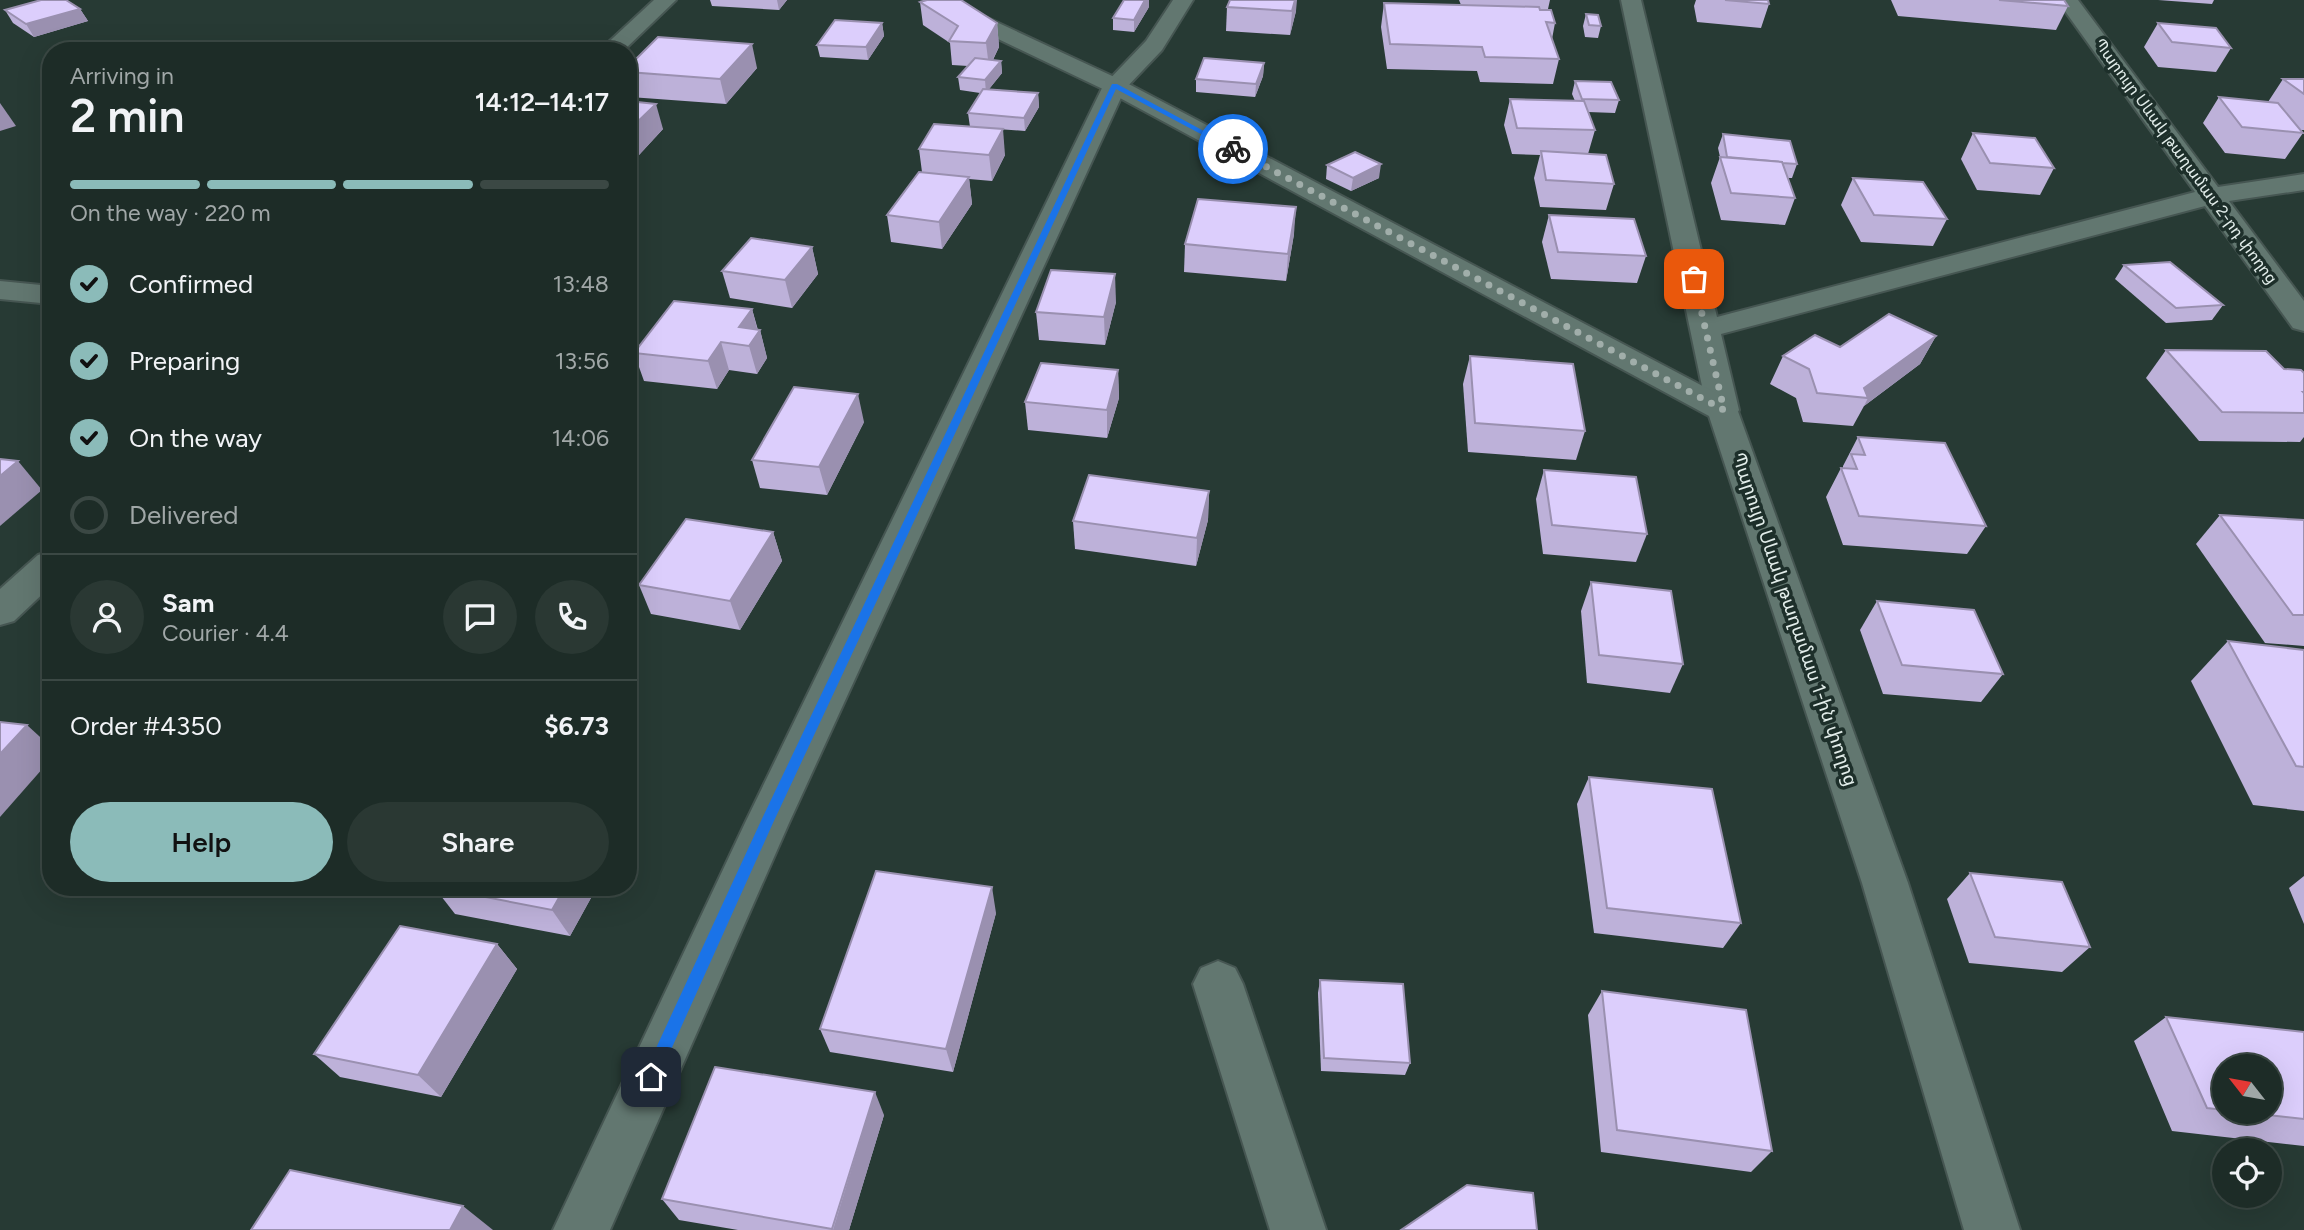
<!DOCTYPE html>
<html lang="en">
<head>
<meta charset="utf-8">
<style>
	:root { --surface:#1d2c27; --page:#2a3833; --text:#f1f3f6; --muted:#a0a7a7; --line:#3b4844; --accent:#8bbbb9 }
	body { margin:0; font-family:Figtree,"Noto Sans Armenian",sans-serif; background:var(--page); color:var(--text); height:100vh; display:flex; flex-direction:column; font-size:26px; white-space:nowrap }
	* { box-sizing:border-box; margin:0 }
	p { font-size:23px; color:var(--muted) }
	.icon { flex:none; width:38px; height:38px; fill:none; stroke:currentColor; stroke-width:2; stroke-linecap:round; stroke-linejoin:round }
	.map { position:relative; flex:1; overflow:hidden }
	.side { position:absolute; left:42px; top:42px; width:595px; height:854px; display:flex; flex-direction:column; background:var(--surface); border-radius:28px; box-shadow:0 7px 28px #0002,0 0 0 2px var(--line) }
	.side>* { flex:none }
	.needle { width:46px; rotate:301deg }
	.tools { position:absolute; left:2212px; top:1054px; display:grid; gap:14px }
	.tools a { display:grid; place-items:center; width:70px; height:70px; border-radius:50%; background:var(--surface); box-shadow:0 7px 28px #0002,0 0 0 2px var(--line); font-size:35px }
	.pin { position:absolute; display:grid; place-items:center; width:60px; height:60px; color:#fff; margin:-30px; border-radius:14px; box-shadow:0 4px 10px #0006 }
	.courier { position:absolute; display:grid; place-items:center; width:70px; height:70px; margin:-35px; border:5px solid #1a73e8; border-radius:50%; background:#fff; color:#222; box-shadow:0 2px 9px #0007 }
	.summary em { font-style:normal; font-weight:600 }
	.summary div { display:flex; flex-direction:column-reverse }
	.summary { display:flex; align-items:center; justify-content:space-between; height:119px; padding:0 28px }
	h1 { font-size:46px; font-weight:600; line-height:52px }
	.bar { display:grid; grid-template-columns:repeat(4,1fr); gap:10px 7px; align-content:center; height:84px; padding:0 28px }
	.bar i { height:9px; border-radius:5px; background:var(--line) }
	.bar .on { background:var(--accent) }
	.bar p { grid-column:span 4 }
	.line { display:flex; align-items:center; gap:18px; padding:0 28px; border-top:2px solid var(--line) }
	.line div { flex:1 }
	.round { display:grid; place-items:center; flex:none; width:74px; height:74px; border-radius:37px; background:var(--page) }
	ol { padding:0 28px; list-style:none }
	li { display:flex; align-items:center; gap:21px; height:77px }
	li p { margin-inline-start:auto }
	li .icon { padding:7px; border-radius:50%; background:var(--accent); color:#111; stroke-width:4 }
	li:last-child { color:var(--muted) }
	li i { width:38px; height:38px; border:4px solid var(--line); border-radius:50% }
	.cta { display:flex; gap:14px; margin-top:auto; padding:14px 28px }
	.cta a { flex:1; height:80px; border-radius:42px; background:var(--accent); color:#111; font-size:28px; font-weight:600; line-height:80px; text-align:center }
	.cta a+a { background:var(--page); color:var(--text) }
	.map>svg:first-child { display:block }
</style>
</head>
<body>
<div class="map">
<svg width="2304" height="1230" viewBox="0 0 2304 1230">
	<rect width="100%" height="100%" fill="#273a34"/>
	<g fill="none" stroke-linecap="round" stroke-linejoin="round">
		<defs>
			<g id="minor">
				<path d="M654,0H676L623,51H599Z"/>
				<path d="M1173,0H1193L1162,50L1125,89L789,823L610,1230H553L745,823L1103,86L1146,41Z"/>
				<path d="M1621,0H1641L1717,317L2195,192L2057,0H2078L2218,187L2304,174V190L2229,201L2304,301V331L2293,328L2205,206L1721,334L1739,410L1735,417L1723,420L1711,417L1707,410Z"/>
				<path d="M0,281L51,286V304L0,299Z"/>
				<path d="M51,551V586L14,621L0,625V589L38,555Z"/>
				<path d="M1218,961L1235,968L1243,984L1326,1230H1270L1193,984L1201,968Z"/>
			</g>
			<path id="tertiary" d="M922,0H949L1123,81L1735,403L1908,883L2020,1230H1964L1862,883L1709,416L1107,91L925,4Z"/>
		</defs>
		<use href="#minor" stroke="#465652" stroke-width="4"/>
		<use href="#tertiary" stroke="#465652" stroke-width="4"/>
		<use href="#minor" fill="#627770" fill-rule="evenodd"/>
		<use href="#tertiary" fill="#627770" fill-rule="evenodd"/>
	</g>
	<g fill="#bdb1d9" fill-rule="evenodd">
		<path d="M710,0H787L779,10L712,6Z"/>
		<path d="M1459,0H1550L1548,9H1540L1555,23L1552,39L1559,59L1553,84L1480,82L1477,71L1387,69L1381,27L1384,3L1461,5Z"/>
		<path d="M1696,0H1768L1769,4L1761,28L1697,22L1694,6Z"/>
		<path d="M1891,0H2064L2068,6L2056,30L1898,16Z"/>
		<path d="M2158,0H2214L2212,4Z"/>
		<path d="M920,2L997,23L999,47L993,60L1001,61L1002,73L989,89L1038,93L1039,107L1025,131L970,127L968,113L980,93L960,90L958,77L968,66L952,65L950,43L923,25Z"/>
		<path d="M1149,7L1134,32L1113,30V18Z"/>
		<path d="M1227,7L1296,11L1290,35L1226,31Z"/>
		<path d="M80,9L88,21L34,37L13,23L5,10Z"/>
		<path d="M1586,14L1601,26L1598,38L1585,37L1583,26Z"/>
		<path d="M882,23L884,36L868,60L820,57L817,45Z"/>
		<path d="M2158,23L2231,48L2216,72L2158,67L2144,47Z"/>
		<path d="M1264,63L1263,76L1255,97L1196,92V79Z"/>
		<path d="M628,67L757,68L726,104L630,97L628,90Z"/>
		<path d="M2283,79H2304V130H2301L2299,128L2303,133L2285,159L2225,153L2203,123L2219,97L2268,102Z"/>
		<path d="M1575,81L1619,100L1615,113L1588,112L1595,130L1588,154L1614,184L1606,210L1540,207L1534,178L1540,155L1512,154L1504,125L1510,99L1575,101L1572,94Z"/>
		<path d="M628,101L663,129L639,155L628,154Z"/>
		<path d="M1973,133L2054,168L2040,195L1977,190L1961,159Z"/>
		<path d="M1723,134L1797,164L1792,178H1788L1795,198L1785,225L1721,220L1711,183L1720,157L1718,148Z"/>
		<path d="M919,149L1005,155L992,181L969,179L972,204L942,249L891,242L887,215L922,172Z"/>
		<path d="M1327,165L1379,178L1351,191L1326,179Z"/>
		<path d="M1853,178L1947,219L1933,246L1861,242L1841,205Z"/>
		<path d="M1549,215L1646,256L1637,283L1551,279L1542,242Z"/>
		<path d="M1294,234L1286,281L1184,272L1185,244Z"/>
		<path d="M812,247L818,274L792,308L730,298L722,271Z"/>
		<path d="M2124,265L2223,305L2212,320L2166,323L2115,279Z"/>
		<path d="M1116,302L1105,345L1039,340L1036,312Z"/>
		<path d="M752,309L758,330H760L767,358L757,374L729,370L717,389L644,381L634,353Z"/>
		<path d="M1936,336L1920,364L1864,406L1853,426L1803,422L1796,398L1770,384L1783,356L1840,347Z"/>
		<path d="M2166,350L2304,373V437L2300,442L2199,441L2146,378Z"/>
		<path d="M1470,356L1585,431L1576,460L1468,452L1463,384Z"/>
		<path d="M1118,370L1119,398L1107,438L1028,430L1025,402Z"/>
		<path d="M864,422L827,495L760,488L752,460Z"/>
		<path d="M1858,437L1986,526L1967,554L1843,545L1826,497L1841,468H1843V466Z"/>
		<path d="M1544,470L1647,534L1636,562L1543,554L1536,499Z"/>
		<path d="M1209,491L1208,520L1196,566L1075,549L1073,521Z"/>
		<path d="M2220,515L2304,520V646L2265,643L2196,544Z"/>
		<path d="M773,532L782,561L740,630L651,614L639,585Z"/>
		<path d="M1591,582L1683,664L1670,693L1587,683L1581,611Z"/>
		<path d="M1877,601L2003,674L1981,702L1883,694L1860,630Z"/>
		<path d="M2228,641L2304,650V811L2253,805L2191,681Z"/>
		<path d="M1589,777L1741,923L1723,948L1594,933L1577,804Z"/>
		<path d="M1970,873L2090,947L2062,972L1969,963L1947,899Z"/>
		<path d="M2304,876V924L2289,888Z"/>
		<path d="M434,887H597L570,936L455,914Z"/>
		<path d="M996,913L953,1072L830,1052L820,1029Z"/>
		<path d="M497,944L517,969L441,1097L340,1077L314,1054Z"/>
		<path d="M1320,980L1410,1063L1405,1075L1321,1071L1318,993Z"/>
		<path d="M1602,991L1772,1151L1751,1172L1601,1152L1588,1015Z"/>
		<path d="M2166,1017L2304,1032V1146L2172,1131L2134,1041ZM2224,1066L2270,1111H2224Z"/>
		<path d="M884,1115L849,1230H738L679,1220L662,1199Z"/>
	</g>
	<g fill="#9a90b0">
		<path d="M777,0H787L779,10Z"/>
		<path d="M1145,0H1149V7L1134,32V20Z"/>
		<path d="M1295,0H1297L1296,11L1290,35L1292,11Z"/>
		<path d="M80,9L88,21L34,37L26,24Z"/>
		<path d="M882,23L884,36L868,60L866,47Z"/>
		<path d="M997,23L999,47L989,67L986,43Z"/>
		<path d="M752,44L757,68L726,104L720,79Z"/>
		<path d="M1001,61L1002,73L986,93L985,80Z"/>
		<path d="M1264,63L1263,76L1255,97L1256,84Z"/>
		<path d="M1038,93L1039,107L1025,131L1024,118Z"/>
		<path d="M0,103L16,126L0,131Z"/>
		<path d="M656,104L663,129L639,155L630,129Z"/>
		<path d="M1003,129L1005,155L992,181L989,155Z"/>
		<path d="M1381,164L1379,178L1351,191L1353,178Z"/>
		<path d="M969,177L972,204L942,249L939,222Z"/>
		<path d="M1296,207L1294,234L1286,281L1288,254Z"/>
		<path d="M812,247L818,274L792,308L785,280Z"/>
		<path d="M1115,274L1116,302L1105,345L1104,317Z"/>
		<path d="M752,309L758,332L760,330L767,358L757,374L749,346L739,327Z"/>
		<path d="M1936,336L1920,364L1864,406L1868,398L1864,388Z"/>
		<path d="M721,342L729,370L717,389L708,361Z"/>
		<path d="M1118,370L1119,398L1107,438V410Z"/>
		<path d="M858,394L864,422L827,495L819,467Z"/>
		<path d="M18,461L42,490L0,526V476Z"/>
		<path d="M1209,491L1208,520L1196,566L1197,538Z"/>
		<path d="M773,532L782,561L740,630L730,601Z"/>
		<path d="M27,725L51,747V759L0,817V754Z"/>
		<path d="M565,887H597L570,936L552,910Z"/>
		<path d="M992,887L996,913L953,1072L946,1049Z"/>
		<path d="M497,944L517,969L441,1097L418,1075Z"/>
		<path d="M875,1092L884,1115L849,1230H833Z"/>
		<path d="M463,1206L493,1230H450Z"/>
	</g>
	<g fill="#dccefc" stroke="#9a90b0" stroke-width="2">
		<path d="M41,0H66L80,9L26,24L5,10Z"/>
		<path d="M927,0H961L997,23L986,43L949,41L958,26L920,2Z"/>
		<path d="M1124,0H1145L1134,20L1113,18Z"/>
		<path d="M1230,0H1295L1292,11L1227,7Z"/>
		<path d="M1725,0H1768L1769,4Z"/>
		<path d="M1999,0H2064L2068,6Z"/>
		<path d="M1384,3L1539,7L1540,10H1551L1555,23L1546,22L1559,59L1485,57L1482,47L1390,44Z"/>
		<path d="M1586,14L1598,15L1601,26L1589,25Z"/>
		<path d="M835,20L882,23L866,47L817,45Z"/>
		<path d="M2158,23L2216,28L2231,48L2172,42Z"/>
		<path d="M658,37L752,44L720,79L628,72V67Z"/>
		<path d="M975,58L1001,61L985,80L958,77Z"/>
		<path d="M1204,58L1264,63L1256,84L1196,79Z"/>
		<path d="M2283,79H2304V94Z"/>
		<path d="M1575,81L1611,82L1619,100L1582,99Z"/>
		<path d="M983,89L1038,93L1024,118L968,113Z"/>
		<path d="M2219,97L2278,103L2303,133L2242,127Z"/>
		<path d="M1510,99L1584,101L1595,130L1517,128Z"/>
		<path d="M628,101L656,104L630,129H628Z"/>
		<path d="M934,124L1003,129L989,155L919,149Z"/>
		<path d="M1973,133L2035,138L2054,168L1990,163Z"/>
		<path d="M1723,134L1790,141L1797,164L1782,163V162L1727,157Z"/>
		<path d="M1541,151L1606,155L1614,184L1546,180Z"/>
		<path d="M1355,152L1381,164L1353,178L1327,165Z"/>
		<path d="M1720,157L1782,162L1795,198L1731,193Z"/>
		<path d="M919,172L969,177L939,222L887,215Z"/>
		<path d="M1853,178L1923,182L1947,219L1874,215Z"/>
		<path d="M1198,199L1296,207L1288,254L1185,244Z"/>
		<path d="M1549,215L1634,219L1646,256L1558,252Z"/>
		<path d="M751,238L812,247L785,280L722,271Z"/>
		<path d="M2170,262L2223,305L2176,308L2124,265Z"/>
		<path d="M1051,270L1115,274L1104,317L1036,312Z"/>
		<path d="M674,301L752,309L739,327L760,330L749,346L721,342L708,361L634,353Z"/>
		<path d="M1889,314L1936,336L1864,388L1868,398L1817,393L1809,369L1783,356L1815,335L1840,347Z"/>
		<path d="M2166,350L2266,351L2284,369L2301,370L2304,373V392H2303L2304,393V413L2222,412Z"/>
		<path d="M1470,356L1573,364L1585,431L1475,423Z"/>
		<path d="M1041,363L1118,370L1107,410L1025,402Z"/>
		<path d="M794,387L858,394L819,467L752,460Z"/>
		<path d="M1858,437L1945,443L1986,526L1859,516L1841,468L1857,469L1851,454L1865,455Z"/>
		<path d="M0,459L18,461L0,476Z"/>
		<path d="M1544,470L1636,477L1647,534L1552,525Z"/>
		<path d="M1089,475L1209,491L1197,538L1073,521Z"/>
		<path d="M2220,515L2304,520V615H2293Z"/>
		<path d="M686,519L773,532L730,601L639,585Z"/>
		<path d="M1591,582L1671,591L1683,664L1599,655Z"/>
		<path d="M1877,601L1974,610L2003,674L1902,665Z"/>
		<path d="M2228,641L2304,650V767L2296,766Z"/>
		<path d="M0,722L27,725L0,754Z"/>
		<path d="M1589,777L1712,789L1741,923L1607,908Z"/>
		<path d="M876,871L992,887L946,1049L820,1029Z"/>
		<path d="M1970,873L2062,882L2090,947L1995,937Z"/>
		<path d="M434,887H565L552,910Z"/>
		<path d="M400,926L497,944L418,1075L314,1054Z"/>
		<path d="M1320,980L1403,984L1410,1063L1324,1058Z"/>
		<path d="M1602,991L1746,1010L1772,1151L1617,1130Z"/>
		<path d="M2166,1017L2304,1032V1119L2233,1111H2270V1066H2224V1110L2207,1108Z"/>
		<path d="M715,1067L875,1092L832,1229L662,1199Z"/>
		<path d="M290,1170L463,1206L450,1230H251Z"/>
		<path d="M1467,1185L1533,1193L1537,1230H1401Z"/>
	</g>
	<path fill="#1a73e8" d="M1112,84H1117L1237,149L1231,150L1116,89L773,823L656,1083L651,1085L645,1083L643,1077L645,1072L760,823Z"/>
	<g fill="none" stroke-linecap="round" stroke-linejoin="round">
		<path stroke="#a1aeaa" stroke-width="7" stroke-dasharray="0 12.6" d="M1233,149L1724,410L1694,279"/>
	</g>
	<g text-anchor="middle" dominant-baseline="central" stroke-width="7" stroke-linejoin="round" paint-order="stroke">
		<g font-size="16" fill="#e2edea" stroke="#1d2f2a">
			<text transform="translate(2186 161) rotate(54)">Պարույր Սևակ թաղամաս 2-րդ փողոց</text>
		</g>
		<g font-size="19" fill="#e2edea" stroke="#1d2f2a">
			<text transform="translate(1795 619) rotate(71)">Պարույր Սևակ թաղամաս 1-ին փողոց</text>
		</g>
	</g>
</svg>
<div class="tools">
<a><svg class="needle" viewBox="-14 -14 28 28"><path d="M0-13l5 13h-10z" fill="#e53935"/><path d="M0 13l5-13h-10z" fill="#a0a7a7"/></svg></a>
<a><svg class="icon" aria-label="locate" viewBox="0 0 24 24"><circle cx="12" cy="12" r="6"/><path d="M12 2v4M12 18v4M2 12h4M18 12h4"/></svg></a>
</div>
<div class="pin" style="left:1694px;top:279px;background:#ea580c"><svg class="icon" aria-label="bag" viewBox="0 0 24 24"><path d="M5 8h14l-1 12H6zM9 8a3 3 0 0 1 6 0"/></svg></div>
<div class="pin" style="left:651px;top:1077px;background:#1f2937"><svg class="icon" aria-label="home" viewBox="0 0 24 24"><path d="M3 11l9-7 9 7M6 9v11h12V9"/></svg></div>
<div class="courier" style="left:1233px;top:149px"><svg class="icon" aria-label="bike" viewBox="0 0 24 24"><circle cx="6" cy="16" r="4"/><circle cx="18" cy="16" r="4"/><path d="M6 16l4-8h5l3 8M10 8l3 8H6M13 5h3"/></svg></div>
<section class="side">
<div class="summary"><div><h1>2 min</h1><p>Arriving in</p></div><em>14:12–14:17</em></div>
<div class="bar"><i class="on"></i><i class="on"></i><i class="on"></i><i></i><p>On the way · 220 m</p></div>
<ol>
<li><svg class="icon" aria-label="check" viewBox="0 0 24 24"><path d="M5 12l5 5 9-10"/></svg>Confirmed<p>13:48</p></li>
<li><svg class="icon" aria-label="check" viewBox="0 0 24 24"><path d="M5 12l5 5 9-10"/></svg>Preparing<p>13:56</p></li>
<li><svg class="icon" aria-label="check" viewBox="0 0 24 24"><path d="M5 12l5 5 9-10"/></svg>On the way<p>14:06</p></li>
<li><i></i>Delivered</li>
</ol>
<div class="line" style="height:126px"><a class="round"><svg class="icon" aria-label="person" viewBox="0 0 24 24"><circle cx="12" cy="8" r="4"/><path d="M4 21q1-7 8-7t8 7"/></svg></a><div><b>Sam</b><p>Courier · 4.4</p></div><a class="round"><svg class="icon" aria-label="chat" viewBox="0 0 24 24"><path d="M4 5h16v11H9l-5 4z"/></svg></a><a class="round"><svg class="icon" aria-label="phone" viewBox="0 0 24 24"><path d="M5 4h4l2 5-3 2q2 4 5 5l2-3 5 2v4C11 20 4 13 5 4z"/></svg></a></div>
<div class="line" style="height:91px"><div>Order #4350</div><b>$6.73</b></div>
<div class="cta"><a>Help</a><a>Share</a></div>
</section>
</div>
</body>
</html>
